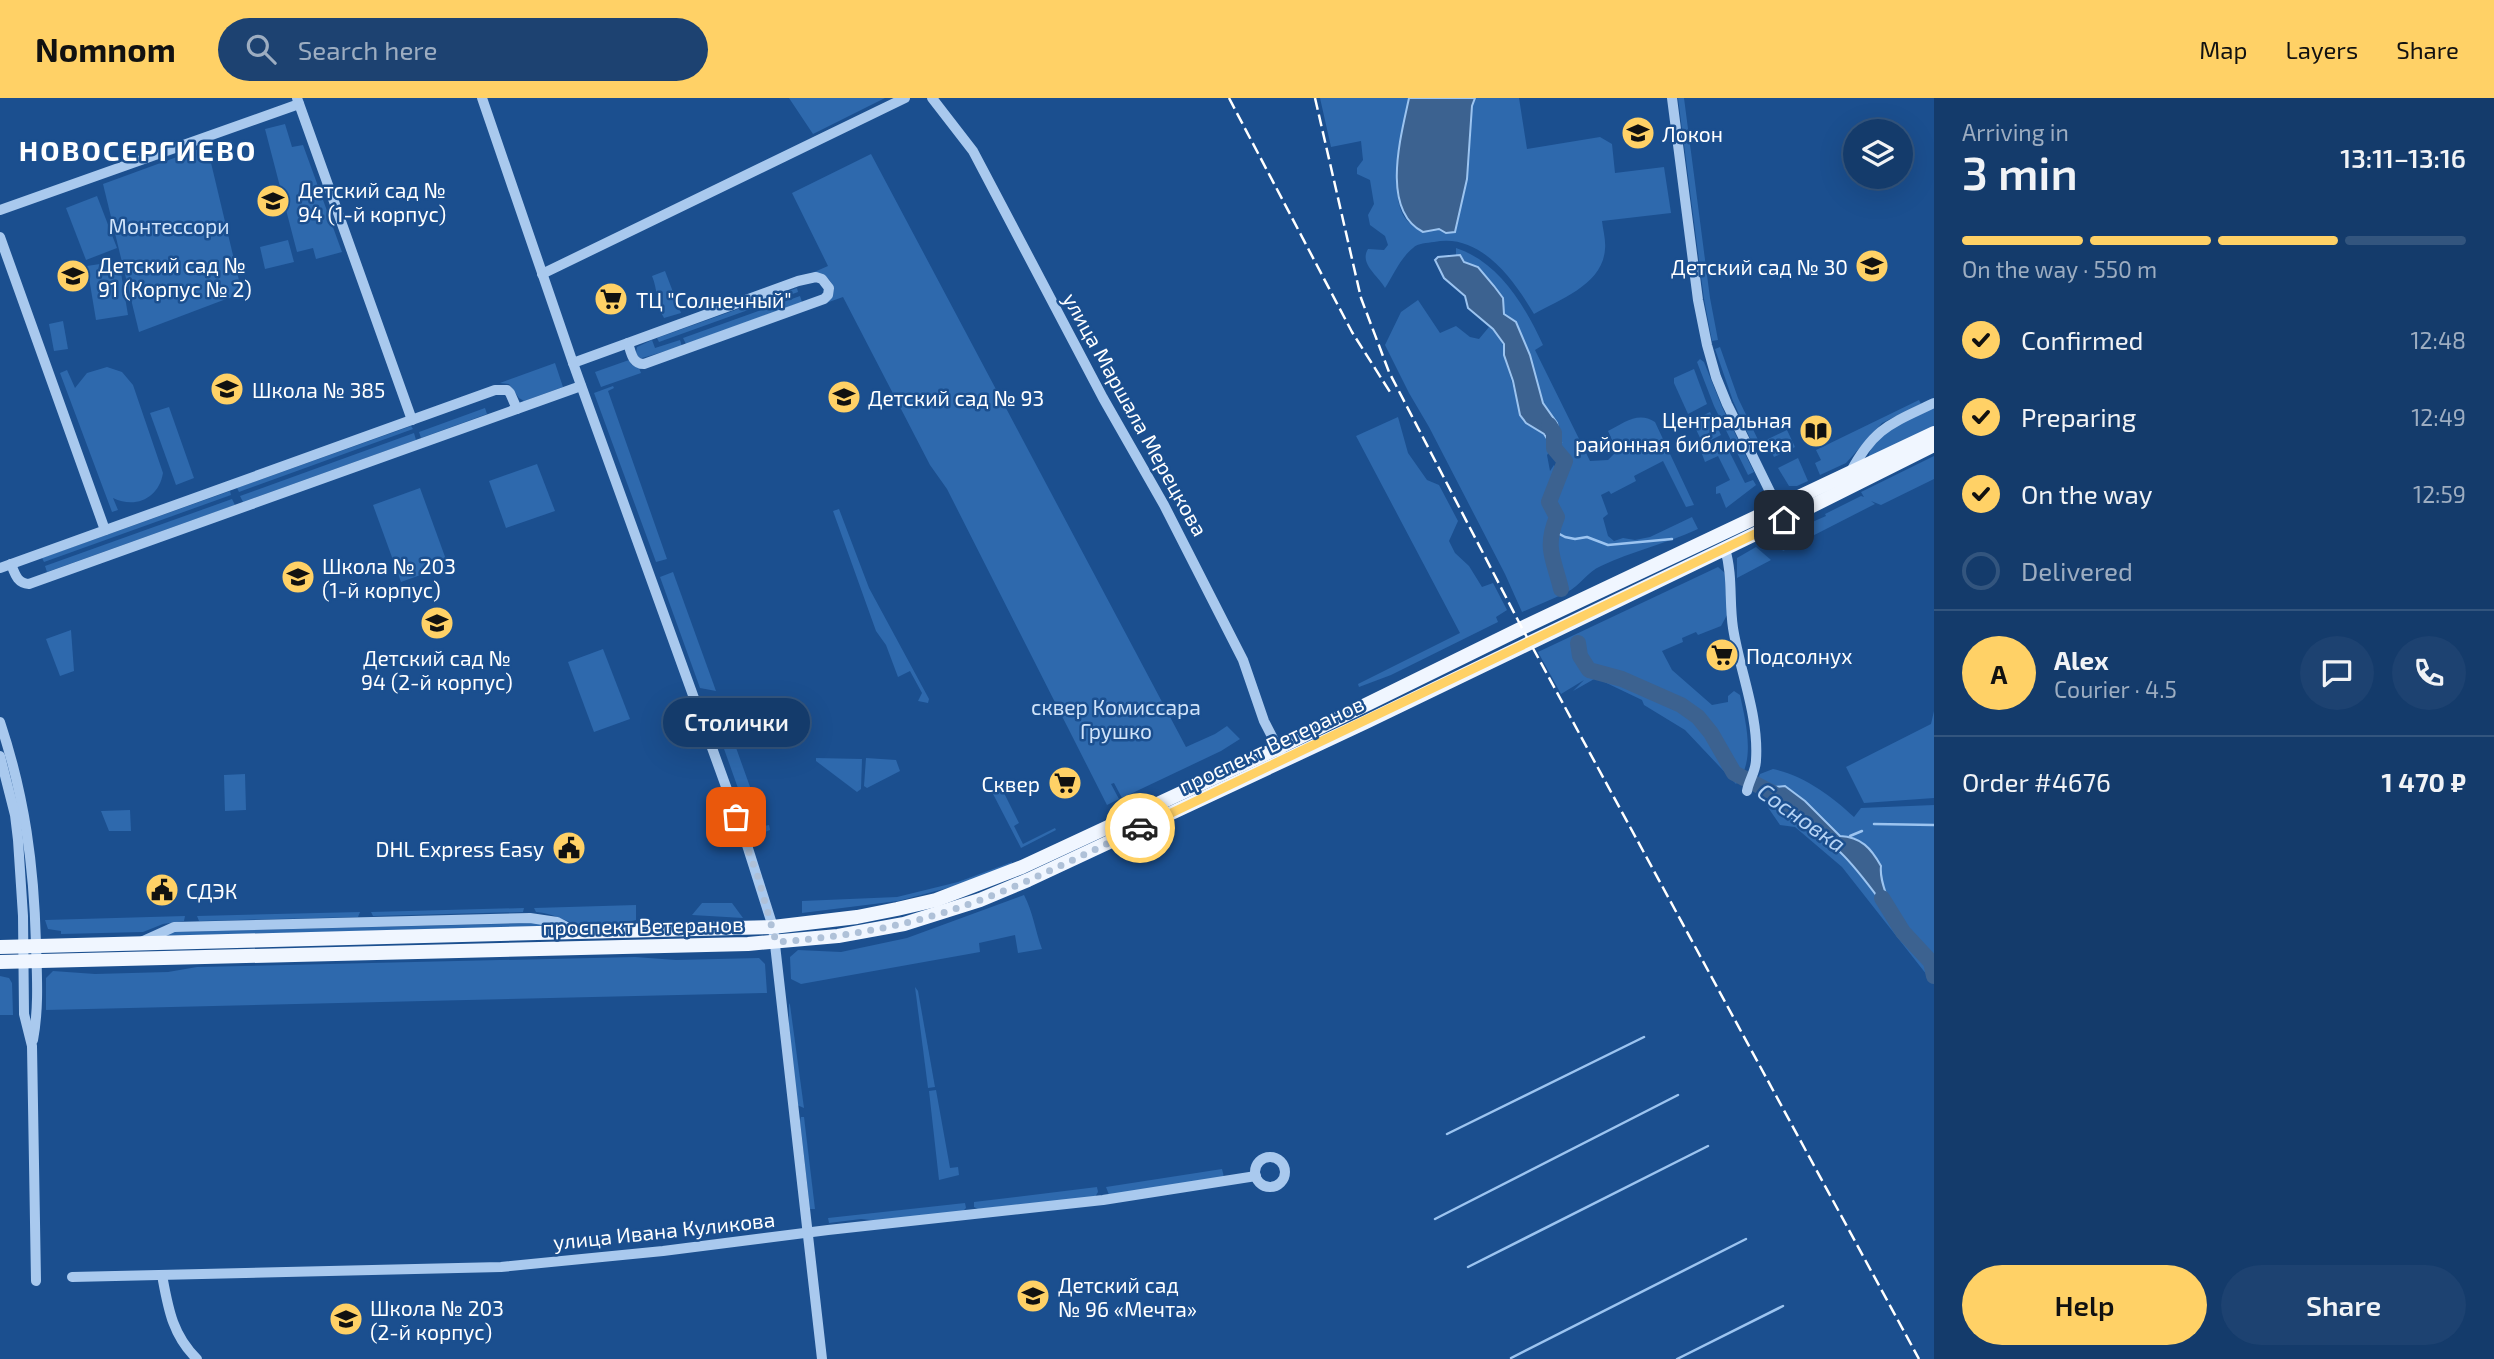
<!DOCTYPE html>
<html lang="en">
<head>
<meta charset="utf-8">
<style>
	:root { --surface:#143b6b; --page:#1d4271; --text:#f1f3f6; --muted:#9dadc1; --line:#33557e; --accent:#ffd166 }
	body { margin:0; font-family:"Exo 2",sans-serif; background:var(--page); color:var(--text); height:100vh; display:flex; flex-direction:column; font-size:26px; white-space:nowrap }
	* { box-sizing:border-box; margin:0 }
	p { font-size:23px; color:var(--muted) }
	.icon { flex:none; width:38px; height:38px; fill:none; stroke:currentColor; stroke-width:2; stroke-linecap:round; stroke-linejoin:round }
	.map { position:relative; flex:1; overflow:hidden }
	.details { display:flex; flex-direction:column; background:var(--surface); width:560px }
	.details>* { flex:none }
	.tools { position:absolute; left:1843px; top:21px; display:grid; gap:14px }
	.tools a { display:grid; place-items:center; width:70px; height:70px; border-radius:50%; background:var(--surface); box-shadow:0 7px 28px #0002,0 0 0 2px var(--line); font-size:35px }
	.pin { position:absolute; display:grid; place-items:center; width:60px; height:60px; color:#fff; margin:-30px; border-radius:14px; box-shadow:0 4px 10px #0006 }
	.courier { position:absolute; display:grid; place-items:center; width:70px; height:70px; margin:-35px; border:5px solid #ffd166; border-radius:50%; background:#fff; color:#222; box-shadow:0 2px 9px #0007 }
	.bubble { position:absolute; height:49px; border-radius:24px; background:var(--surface); box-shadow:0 7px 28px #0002,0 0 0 2px var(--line); font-size:23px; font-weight:600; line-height:49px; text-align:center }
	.head em { font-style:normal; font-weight:600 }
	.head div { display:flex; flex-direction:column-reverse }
	.head { display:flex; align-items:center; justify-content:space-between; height:119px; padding:0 28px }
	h1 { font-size:46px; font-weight:600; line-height:52px }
	.bar { display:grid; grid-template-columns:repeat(4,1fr); gap:10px 7px; align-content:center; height:84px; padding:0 28px }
	.bar i { height:9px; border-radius:5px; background:var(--line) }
	.bar .selected { background:var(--accent) }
	.bar p { grid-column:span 4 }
	.line { display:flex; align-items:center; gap:18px; padding:0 28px; border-top:2px solid var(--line) }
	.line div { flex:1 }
	.round { display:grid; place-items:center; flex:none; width:74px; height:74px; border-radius:37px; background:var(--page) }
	ol { padding:0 28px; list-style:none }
	li { display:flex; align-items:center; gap:21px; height:77px }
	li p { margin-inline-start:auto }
	li .icon { padding:7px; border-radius:50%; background:var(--accent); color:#111; stroke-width:4 }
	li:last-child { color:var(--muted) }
	li i { width:38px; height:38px; border:4px solid var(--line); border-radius:50% }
	.action { display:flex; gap:14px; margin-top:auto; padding:14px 28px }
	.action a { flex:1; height:80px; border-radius:42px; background:var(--accent); color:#111; font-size:28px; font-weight:600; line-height:80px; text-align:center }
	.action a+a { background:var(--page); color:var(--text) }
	header { display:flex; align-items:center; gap:42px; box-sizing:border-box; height:98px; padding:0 35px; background:var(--accent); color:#111 }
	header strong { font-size:33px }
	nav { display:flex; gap:38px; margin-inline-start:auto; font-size:24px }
	.search { width:490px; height:63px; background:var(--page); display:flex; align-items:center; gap:18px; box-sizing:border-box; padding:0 24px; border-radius:38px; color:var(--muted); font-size:26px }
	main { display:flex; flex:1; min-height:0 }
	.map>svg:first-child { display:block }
</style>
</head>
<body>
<header>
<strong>Nomnom</strong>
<div class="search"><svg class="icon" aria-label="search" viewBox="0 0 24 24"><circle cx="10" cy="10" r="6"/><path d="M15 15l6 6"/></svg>Search here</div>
<nav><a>Map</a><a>Layers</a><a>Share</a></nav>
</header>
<main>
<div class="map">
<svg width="1934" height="1261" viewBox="0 0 1934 1261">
	<rect width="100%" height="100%" fill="#1b4f8f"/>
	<g fill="#2e69ad" fill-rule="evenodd">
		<path d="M789,0H885L813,36Z"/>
		<path d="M1320,0H1409C1402,30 1387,93 1405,120C1409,126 1418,130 1423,134L1457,128L1469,66L1472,8L1475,0H1519L1527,51L1600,39L1612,46L1615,75L1664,69L1671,115L1602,123C1603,132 1606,142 1605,151C1603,186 1561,201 1534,216C1514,182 1480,134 1434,144C1427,145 1418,145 1413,150C1401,159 1393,178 1385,190C1378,177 1359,166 1368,151L1384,152L1388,147L1385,138L1370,127L1368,117L1374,106L1370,82L1357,76V70L1363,62L1361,43L1331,49Z"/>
		<path d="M1678,0H1684L1710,200L1718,242L1712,243L1704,201Z"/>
		<path d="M285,26L292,49L303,47L342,154L316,161L313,150L297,154L265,31Z"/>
		<path d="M207,48L242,195L139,234L103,86Z"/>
		<path d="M871,56L1186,649L1215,636L1227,628L1240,641L1221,653L1122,700L1114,685L1111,686L1119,701L1107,707L947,391L930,367L843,199L826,205L833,188C828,176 821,178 812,175L828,168L792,95Z"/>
		<path d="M97,98L117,150L86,162L66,110Z"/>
		<path d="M288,142L294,164L265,171L260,149Z"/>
		<path d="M1456,150C1499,164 1525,208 1543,247L1535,252L1590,363L1608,362L1617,353L1608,333C1624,325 1638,313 1655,324L1694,407L1686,409L1663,363L1634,378L1636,383L1611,396L1609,393L1601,397L1608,416L1603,420L1608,438L1614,443L1623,440L1635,442L1650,439L1692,419L1698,431C1666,446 1632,453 1601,468C1587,474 1580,488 1567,494C1553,469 1549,445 1559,418L1552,404L1560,379L1568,364L1559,353C1564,330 1549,323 1543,304C1535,277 1530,250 1516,226C1513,220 1508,221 1504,216L1503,200L1494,188L1478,169L1468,167L1460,157H1456Z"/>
		<path d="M119,163L128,217L96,222L87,168Z"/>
		<path d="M665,173L681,215L664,220C656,207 658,192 652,178Z"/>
		<path d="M797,190L798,194L659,244L657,240Z"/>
		<path d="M800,198L802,204L686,246L683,240Z"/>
		<path d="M1418,202L1440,235L1456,228L1470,239L1479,241L1489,229C1499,235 1505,246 1504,257L1523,323L1544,336L1553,350L1547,357L1550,373L1554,367L1557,371L1545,404L1554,419L1543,446L1559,498L1522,514L1505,476L1429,329L1409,295L1385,247L1401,214Z"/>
		<path d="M63,223L68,251L54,253L49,226Z"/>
		<path d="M652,242L655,250L680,242L682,248L639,261L636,255L637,249Z"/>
		<path d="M1720,249L1738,300L1760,346L1754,349L1733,303L1715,251Z"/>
		<path d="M1700,261L1704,264L1722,309L1754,374L1748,377L1714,308L1697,264Z"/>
		<path d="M629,262L632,267L639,270L641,275L601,289L595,274Z"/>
		<path d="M555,265L563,289L524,303L519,300L509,286L500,285Z"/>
		<path d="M107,269L122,274L133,287L163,375C159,400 136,411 113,400L118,412L112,414L60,275L67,272L75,290L87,275Z"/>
		<path d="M1694,271L1707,306L1688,316L1674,285V280Z"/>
		<path d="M613,288L614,290L608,293L667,461L656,464L594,295Z"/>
		<path d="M1919,302L1921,306L1882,325L1846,365L1820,377L1815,365L1821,362L1816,352Z"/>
		<path d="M169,309L194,380L176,387L150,315Z"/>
		<path d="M485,310L487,316L421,340L419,334Z"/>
		<path d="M1934,310V331L1871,359L1869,358C1871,335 1915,319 1934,310Z"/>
		<path d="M1710,314L1721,337L1703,346L1692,323Z"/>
		<path d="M1398,319L1408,355L1427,382L1439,387L1458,423L1449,443L1455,455L1469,468L1482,489L1493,485L1507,512L1496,519L1498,524L1391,577L1359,589L1358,586L1460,535L1356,338Z"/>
		<path d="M411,328L413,331L239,394L237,390Z"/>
		<path d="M1787,332L1795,349L1774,359L1766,342Z"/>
		<path d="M414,335L416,342L243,404L240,398Z"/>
		<path d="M1725,345L1745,385L1753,382L1756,387L1726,410L1720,395L1716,396V389L1730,382L1718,358L1705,364L1702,356Z"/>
		<path d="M1934,358V381L1881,407L1871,403L1875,406L1783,453L1776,440L1826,418L1825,416L1861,398L1864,399L1861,394Z"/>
		<path d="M1798,360L1808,383L1797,388H1789L1778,370Z"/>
		<path d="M537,366L555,413L506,430L489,383Z"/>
		<path d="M420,390L448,467L401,484L373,407Z"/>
		<path d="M230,393L231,397L44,464L42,460Z"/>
		<path d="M232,401L235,407L47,474L45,468Z"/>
		<path d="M839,411L869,490L929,601L928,605L918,603L922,595L910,573L898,579L886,547L876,533L833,413Z"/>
		<path d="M1756,449L1771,462L1737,480V460Z"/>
		<path d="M1718,469L1725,475L1727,517L1721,528L1698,537L1696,534L1682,540L1683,544L1662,553L1672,572L1712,607L1728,604V598L1734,593L1740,597C1746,625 1756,664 1736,686L1685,632L1644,607L1642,602L1596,580L1573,593L1584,582L1561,596L1538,554Z"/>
		<path d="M673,474L716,593L700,590L660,479Z"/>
		<path d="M71,532L74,573L60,578L46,541Z"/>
		<path d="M603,551L630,621L594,634L568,564Z"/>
		<path d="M707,603L723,607L717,609L720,615L724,616L764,728L769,727L770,732L755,738Z"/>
		<path d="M1934,613V700L1864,705L1846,669L1931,626Z"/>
		<path d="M816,660L862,661L861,691L857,694L816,663Z"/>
		<path d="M866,660L896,662L900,673L867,690L864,688Z"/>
		<path d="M1773,671C1803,677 1832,698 1854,719L1861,710L1934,707V886L1842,769L1795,729L1780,727L1754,689L1760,676ZM1785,688L1805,703L1840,738V754L1809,733L1774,702Z"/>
		<path d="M245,676L246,712L225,713L224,677Z"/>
		<path d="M1001,689L1019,725L1014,728L1023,746L1055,730L1056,732L1021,750L992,694Z"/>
		<path d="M130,712L131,733H109L101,713Z"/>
		<path d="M1012,764L1011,768L959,787L898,803L802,815V803L897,799L958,784Z"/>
		<path d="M1024,797C1033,814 1035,832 1042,851L1018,855L1015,837L979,845L980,854L801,886L791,881L790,859L798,852L841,854L907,840Z"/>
		<path d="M702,805H732L743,820L692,817Z"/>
		<path d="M636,807V822C619,826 598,831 580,827C564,823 553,815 536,814L534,810Z"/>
		<path d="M524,810L523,814L373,818L371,814Z"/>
		<path d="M360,814L358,819L199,823L197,818Z"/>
		<path d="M185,818L184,823L163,826L143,834L61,836V833L48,831L45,822Z"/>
		<path d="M539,825L554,828L165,838L166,836L176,834Z"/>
		<path d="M635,859L676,862L759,860L765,866L767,895L46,912V880L53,873L95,876L168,874L197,869Z"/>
		<path d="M0,878L9,880L12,885L13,917H0Z"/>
		<path d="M915,889L918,893L935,989L928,990Z"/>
		<path d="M789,905L790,907L804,1010L797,1007L789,930Z"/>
		<path d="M936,992L950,1070L958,1069L959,1077L939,1082L929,993Z"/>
		<path d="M801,1019H804L815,1111H810L800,1023Z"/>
		<path d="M1222,1071L1224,1079L1109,1097L1106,1089Z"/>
		<path d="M1097,1089L1098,1094L1095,1099L978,1111L974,1109V1104Z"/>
		<path d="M965,1105L966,1110L963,1113L881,1123L861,1121L829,1125L828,1120Z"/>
	</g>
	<g fill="#3c6290" stroke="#9cc4f0" stroke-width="2">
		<path d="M1409,0H1475L1472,8L1467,81L1455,134L1446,135L1439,131L1423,134C1380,112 1401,38 1409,0Z"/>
		<path d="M1460,157L1464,164L1478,169L1494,188L1503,200L1504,216L1516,224L1530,257L1543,305L1557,325L1561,344L1555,345L1553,350L1544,336L1526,325L1520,317L1513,283L1504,257V246L1493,231L1468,210L1465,198L1444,180L1435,162L1438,159Z"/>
		<path d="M1785,688L1805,703L1840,738C1861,739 1871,750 1881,768C1879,785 1890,800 1891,817C1875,796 1859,772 1840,754C1819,734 1781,722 1771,694L1774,689Z"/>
	</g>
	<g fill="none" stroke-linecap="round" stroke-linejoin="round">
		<g stroke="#9cc4f0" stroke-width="2.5">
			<path d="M1552,432L1565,439L1575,441L1587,439L1608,447L1672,441"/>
			<path d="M1874,726L1934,727"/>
			<path d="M1850,738L1862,733"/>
			<path d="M1447,1036L1644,939"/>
			<path d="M1435,1121L1678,997"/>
			<path d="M1468,1169L1708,1048"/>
			<path d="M1511,1260L1746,1141"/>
			<path d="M1677,1261L1783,1208"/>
		</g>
		<g stroke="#3c6290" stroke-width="16">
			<path d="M1549,327L1554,335V350L1565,363L1549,404L1557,419C1544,450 1554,461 1561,491"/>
			<path d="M1578,545L1580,558L1589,572L1622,581L1681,607L1698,619L1711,635L1734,675L1771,694L1787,706"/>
			<path d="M1882,800L1903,834L1931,864L1934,878"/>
		</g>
		<g stroke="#a9c9ee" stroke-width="10">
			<path d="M297,0L412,322"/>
			<path d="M482,0L573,265L746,744L773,829L822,1261"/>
			<path d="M932,0L973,53L1103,300L1164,407L1243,562L1264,623L1280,654"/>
			<path d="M1672,0L1698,202L1707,247L1716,279L1727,306L1780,414"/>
			<path d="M0,112L299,6"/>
			<path d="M0,139L105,432"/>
			<path d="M542,176L905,0"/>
			<path d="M816,179L822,181L829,190L828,197L824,201L644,266C632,266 631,254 628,245L798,183Z"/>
			<path d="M573,265L628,245"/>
			<path d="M1850,375C1874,330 1890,326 1934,305"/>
			<path d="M1725,451C1733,477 1729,504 1733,530C1740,574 1759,618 1756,662C1756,673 1749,682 1747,693"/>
			<path d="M11,466C15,476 17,485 29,486L581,288"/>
			<path d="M0,470L495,292H507L510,295L517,311"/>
			<path d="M0,624C25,699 34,768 36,846C37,879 39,910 33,942"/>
			<path d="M0,658L15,717L18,742L23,818L24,916L32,948L36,1183"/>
			<path d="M143,843L174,829L530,820L557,824L576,834"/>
			<circle cx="1270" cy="1074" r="15"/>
			<path d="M162,1177C168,1209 172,1237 197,1261"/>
			<path d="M72,1179L501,1169L663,1153L828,1132L1103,1102L1256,1078"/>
		</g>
		<g stroke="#f0f6ff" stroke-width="14">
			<path d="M0,849L773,829L857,819L897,811L936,802L1022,769L1278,650L1522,530L1934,335"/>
			<path d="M0,864L748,846L838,838L904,826L980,802L1028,782L1366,624L1784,422L1934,347"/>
		</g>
		<g stroke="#fff" stroke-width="2.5" stroke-dasharray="12 5" stroke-linecap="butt">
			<path d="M1229,0L1352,234L1390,294"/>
			<path d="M1315,0L1361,200L1389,274L1522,530L1919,1261"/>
		</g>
	</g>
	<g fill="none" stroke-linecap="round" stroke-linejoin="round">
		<path stroke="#afc1d8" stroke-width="7" stroke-dasharray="0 12.6" d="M736,719L758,779L776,844C832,840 885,832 939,816C1009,795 1074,761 1140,730"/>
		<path stroke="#ffd166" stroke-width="9" d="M1140,730L1784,422"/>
	</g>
	<defs>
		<symbol id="university-disc" viewBox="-11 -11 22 22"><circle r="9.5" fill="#ffd166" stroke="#1b4f8f"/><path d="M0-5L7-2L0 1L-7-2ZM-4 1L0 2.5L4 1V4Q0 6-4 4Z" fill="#111"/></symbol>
		<symbol id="school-disc" viewBox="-11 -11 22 22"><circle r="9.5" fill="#ffd166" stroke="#1b4f8f"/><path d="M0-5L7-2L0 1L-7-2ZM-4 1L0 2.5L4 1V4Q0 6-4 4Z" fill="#111"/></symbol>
		<symbol id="supermarket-disc" viewBox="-11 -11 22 22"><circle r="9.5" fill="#ffd166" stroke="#1b4f8f"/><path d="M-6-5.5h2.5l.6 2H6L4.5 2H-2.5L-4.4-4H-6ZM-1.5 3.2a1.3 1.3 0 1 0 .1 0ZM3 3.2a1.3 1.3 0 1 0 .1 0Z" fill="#111"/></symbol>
		<symbol id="library-disc" viewBox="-11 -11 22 22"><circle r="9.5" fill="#ffd166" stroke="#1b4f8f"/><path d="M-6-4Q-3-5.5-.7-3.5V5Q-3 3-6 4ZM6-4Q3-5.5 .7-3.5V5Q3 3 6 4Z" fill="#111"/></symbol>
		<symbol id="civic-disc" viewBox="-11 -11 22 22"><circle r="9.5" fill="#ffd166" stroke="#1b4f8f"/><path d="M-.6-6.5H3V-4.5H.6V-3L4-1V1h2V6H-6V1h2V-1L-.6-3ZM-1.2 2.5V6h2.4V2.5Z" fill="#111"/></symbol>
	</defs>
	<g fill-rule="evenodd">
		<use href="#university-disc" x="1619" y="16" width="38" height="38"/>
		<use href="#school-disc" x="254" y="84" width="38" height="38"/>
		<use href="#school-disc" x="1853" y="149" width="38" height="38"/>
		<use href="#school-disc" x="54" y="159" width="38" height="38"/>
		<use href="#supermarket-disc" x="592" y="182" width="38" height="38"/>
		<use href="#school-disc" x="208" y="272" width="38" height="38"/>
		<use href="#school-disc" x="825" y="280" width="38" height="38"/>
		<use href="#library-disc" x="1797" y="314" width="38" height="38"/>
		<use href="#school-disc" x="279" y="460" width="38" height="38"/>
		<use href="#school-disc" x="418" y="506" width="38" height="38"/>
		<use href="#supermarket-disc" x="1703" y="538" width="38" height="38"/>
		<use href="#supermarket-disc" x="1046" y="666" width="38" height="38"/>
		<use href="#civic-disc" x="550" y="731" width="38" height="38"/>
		<use href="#civic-disc" x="143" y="773" width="38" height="38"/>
		<use href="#school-disc" x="1014" y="1179" width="38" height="38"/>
		<use href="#school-disc" x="327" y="1202" width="38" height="38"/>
	</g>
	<g text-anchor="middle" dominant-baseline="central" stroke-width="5" stroke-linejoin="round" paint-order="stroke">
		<g font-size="21" fill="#fff" stroke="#1b4f8f" text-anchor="start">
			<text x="1662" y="35">Локон</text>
			<text x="298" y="91">Детский сад №<tspan x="298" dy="24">94 (1-й корпус)</tspan></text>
			<text x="98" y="166">Детский сад №<tspan x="98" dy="24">91 (Корпус № 2)</tspan></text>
			<text x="1848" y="168" text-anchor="end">Детский сад № 30</text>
			<text x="636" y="201">ТЦ "Солнечный"</text>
			<text x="252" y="291">Школа № 385</text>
			<text x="868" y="299">Детский сад № 93</text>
			<text x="1792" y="321" text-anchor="end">Центральная<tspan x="1792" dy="24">районная библиотека</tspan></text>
			<text x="322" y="467">Школа № 203<tspan x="322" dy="24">(1-й корпус)</tspan></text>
			<text x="1746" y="557">Подсолнух</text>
			<text x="437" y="559" text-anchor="middle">Детский сад №<tspan x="437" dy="24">94 (2-й корпус)</tspan></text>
			<text x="1040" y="685" text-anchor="end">Сквер</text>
			<text x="544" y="750" text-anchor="end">DHL Express Easy</text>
			<text x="186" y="792">СДЭК</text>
			<text x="1058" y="1186">Детский сад<tspan x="1058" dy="24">№ 96 «Мечта»</tspan></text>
			<text x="370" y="1209">Школа № 203<tspan x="370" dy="24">(2-й корпус)</tspan></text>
		</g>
		<g font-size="21" fill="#cfe3fa" stroke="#1b4f8f">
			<text x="169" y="127">Монтессори</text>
			<text x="1116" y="608">сквер Комиссара<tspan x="1116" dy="24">Грушко</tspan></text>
		</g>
		<g font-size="21" fill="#fff" stroke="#1b4f8f">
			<text transform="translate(1136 316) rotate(61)">улица Маршала Мерецкова</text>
			<text transform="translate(1271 646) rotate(-25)">проспект Ветеранов</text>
			<text transform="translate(643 827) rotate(-1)">проспект Ветеранов</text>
			<text transform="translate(664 1132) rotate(-6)">улица Ивана Куликова</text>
		</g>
		<g font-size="23" font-style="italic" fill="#b5d3f5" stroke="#1b4f8f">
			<text transform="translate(1802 719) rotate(35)">Сосновка</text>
		</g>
		<g font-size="28" font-weight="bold" letter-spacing="2" fill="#fff" stroke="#1b4f8f">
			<text x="138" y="52">НОВОСЕРГИЕВО</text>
		</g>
	</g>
</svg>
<div class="tools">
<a><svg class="icon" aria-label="layers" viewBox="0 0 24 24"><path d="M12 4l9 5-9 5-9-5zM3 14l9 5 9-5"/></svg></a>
</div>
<div class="pin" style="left:736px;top:719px;background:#ea580c"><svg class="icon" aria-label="bag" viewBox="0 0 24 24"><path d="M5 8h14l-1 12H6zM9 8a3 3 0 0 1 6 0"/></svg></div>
<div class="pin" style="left:1784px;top:422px;background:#1f2937"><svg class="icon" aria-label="home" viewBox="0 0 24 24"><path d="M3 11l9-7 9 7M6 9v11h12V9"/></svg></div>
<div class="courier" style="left:1140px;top:730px"><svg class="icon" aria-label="car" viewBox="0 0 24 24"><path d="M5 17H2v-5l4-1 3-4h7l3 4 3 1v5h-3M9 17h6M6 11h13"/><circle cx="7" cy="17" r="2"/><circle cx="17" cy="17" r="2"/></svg></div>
<div class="bubble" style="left:663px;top:600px;width:147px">Столички</div>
</div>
<section class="details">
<div class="head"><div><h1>3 min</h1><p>Arriving in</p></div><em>13:11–13:16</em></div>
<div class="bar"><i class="selected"></i><i class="selected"></i><i class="selected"></i><i></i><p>On the way · 550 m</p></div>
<ol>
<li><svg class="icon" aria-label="check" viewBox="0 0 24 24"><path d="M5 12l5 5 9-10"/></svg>Confirmed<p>12:48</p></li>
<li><svg class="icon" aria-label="check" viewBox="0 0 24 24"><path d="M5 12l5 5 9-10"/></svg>Preparing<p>12:49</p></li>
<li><svg class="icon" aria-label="check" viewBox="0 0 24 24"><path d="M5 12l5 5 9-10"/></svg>On the way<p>12:59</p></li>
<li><i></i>Delivered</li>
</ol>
<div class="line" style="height:126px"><b class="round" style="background:var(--accent);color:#111">A</b><div><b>Alex</b><p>Courier · 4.5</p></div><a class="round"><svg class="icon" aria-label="chat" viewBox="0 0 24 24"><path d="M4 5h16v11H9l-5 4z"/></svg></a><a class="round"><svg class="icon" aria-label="phone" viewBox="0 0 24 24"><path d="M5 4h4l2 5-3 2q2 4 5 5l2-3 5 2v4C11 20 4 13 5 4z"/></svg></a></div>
<div class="line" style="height:91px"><div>Order #4676</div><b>1 470 ₽</b></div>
<div class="action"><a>Help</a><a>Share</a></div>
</section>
</main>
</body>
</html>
